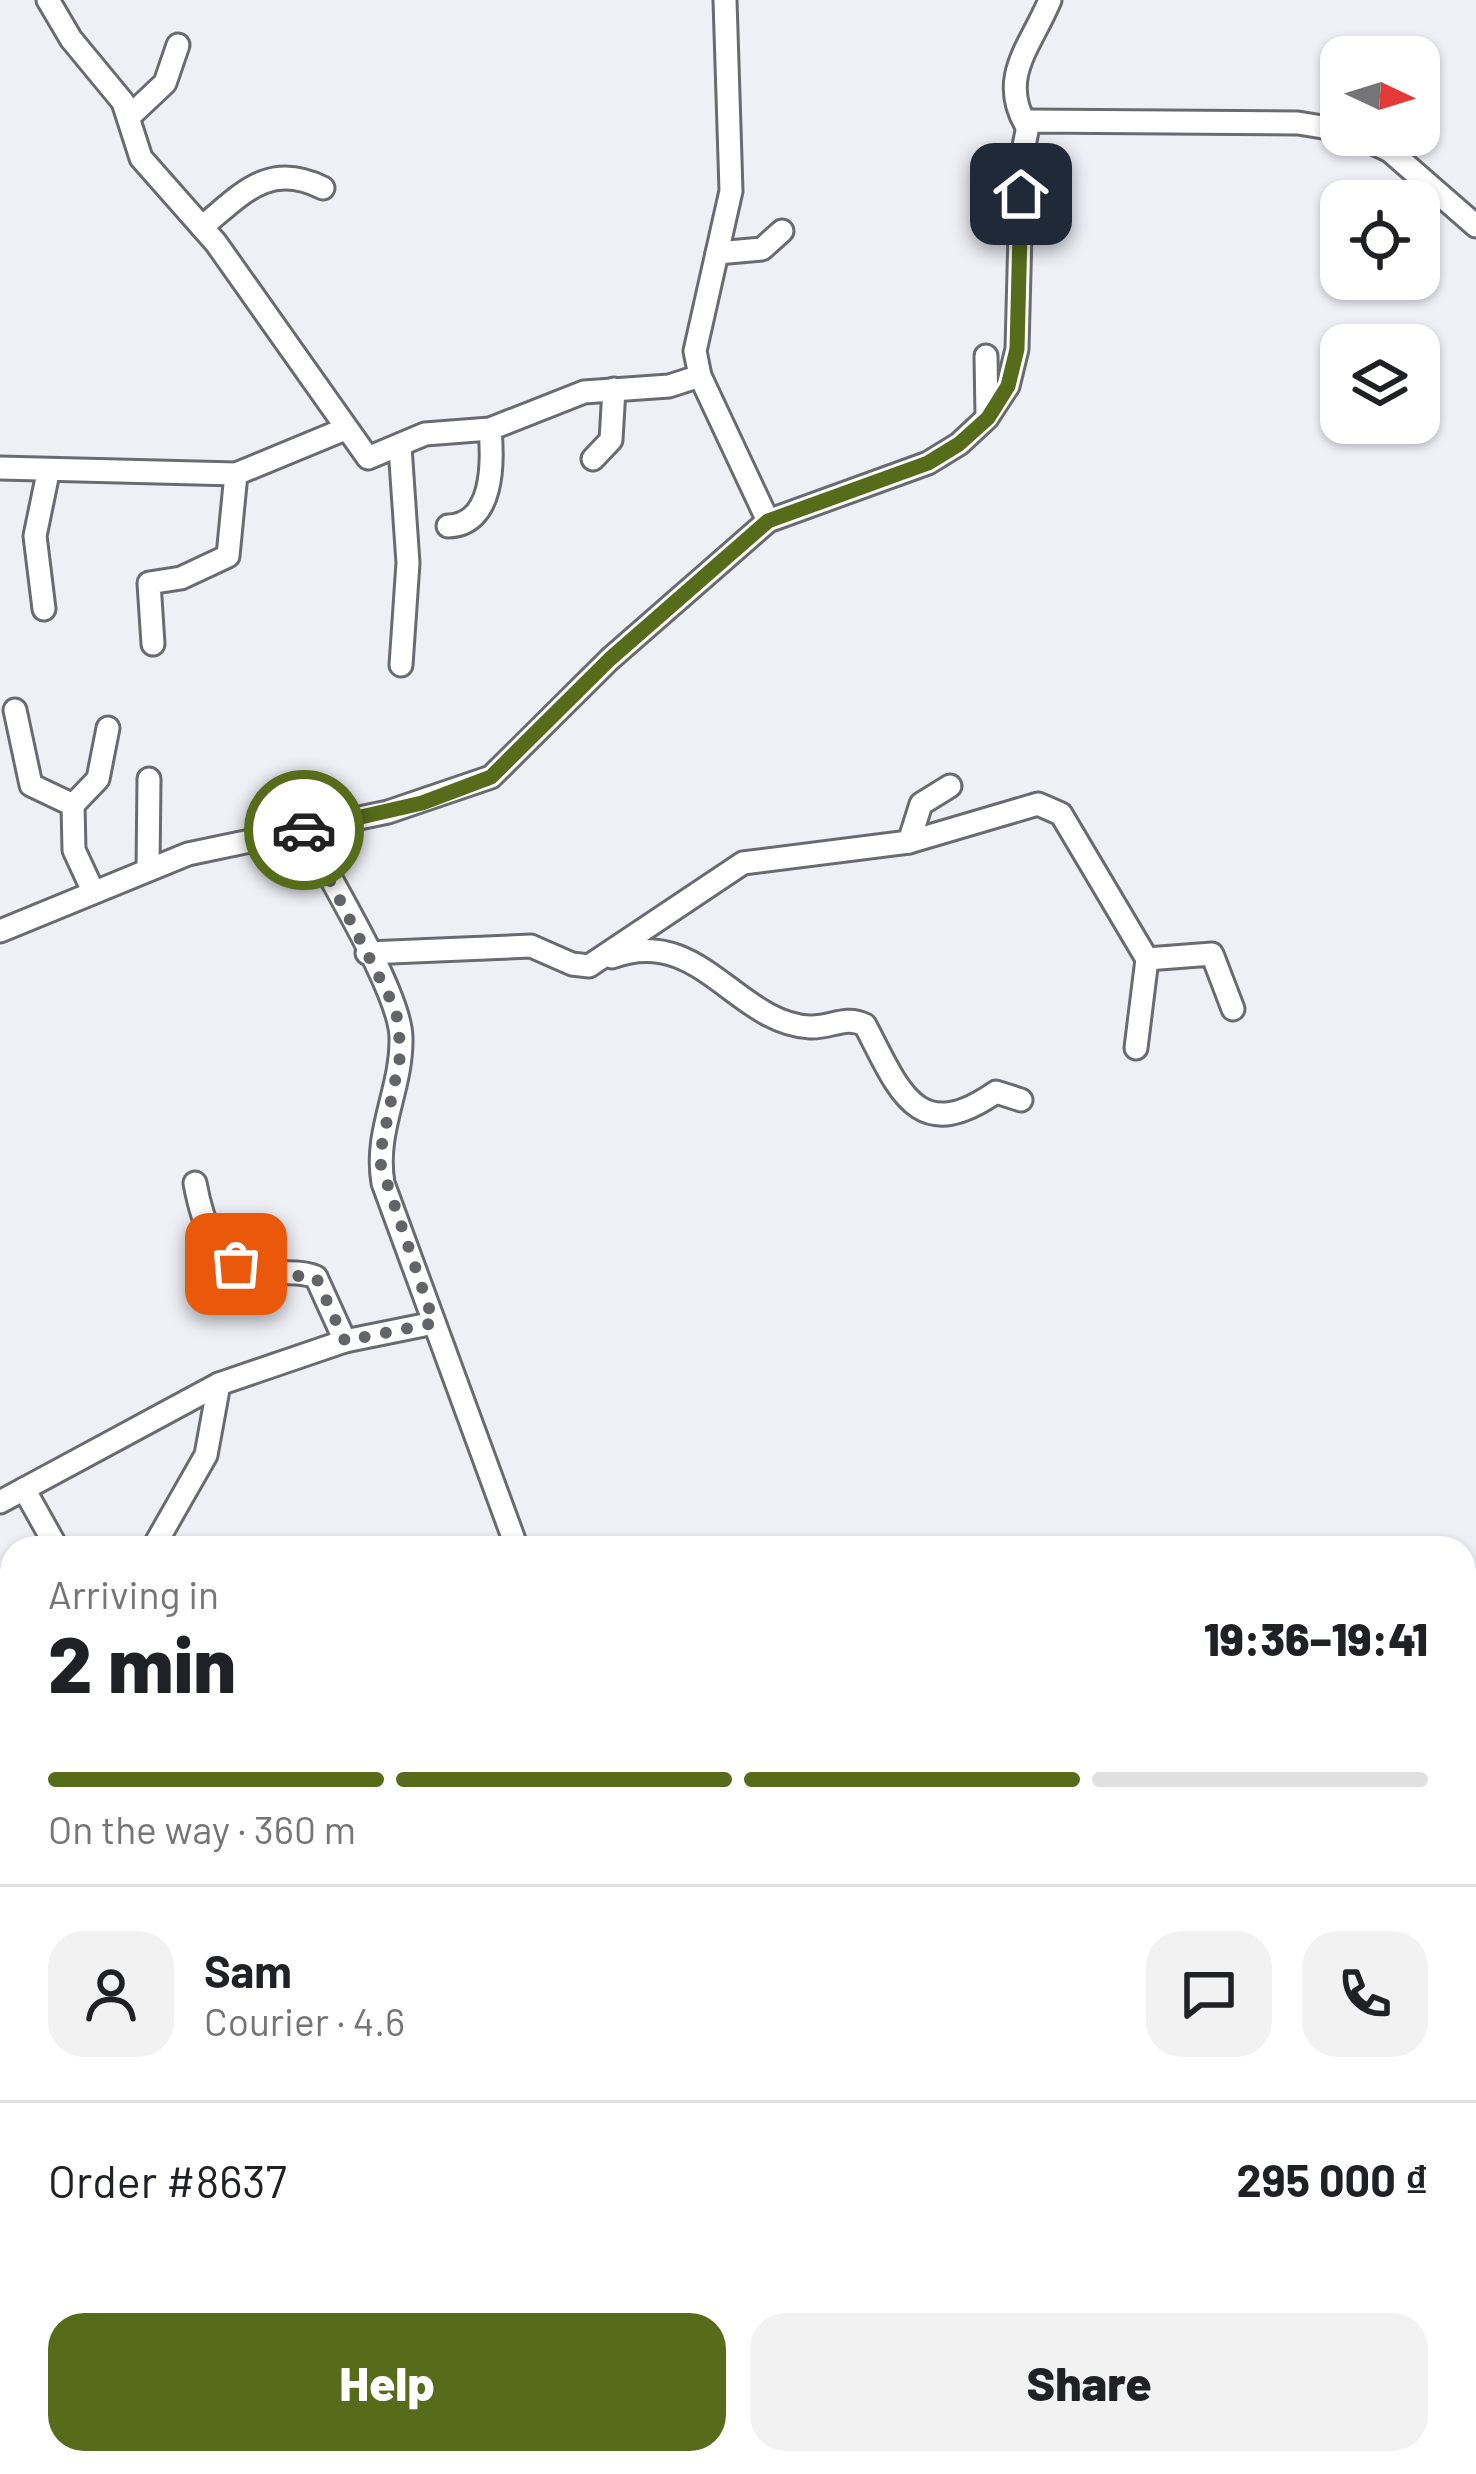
<!DOCTYPE html>
<html lang="en">
<head>
<meta charset="utf-8">
<style>
	:root { --surface:#fff; --page:#f2f2f2; --text:#202124; --muted:#757577; --line:#e0e0e0; --accent:#576c1b }
	body { margin:0; font-family:Barlow,sans-serif; background:var(--page); color:var(--text); height:100vh; display:flex; flex-direction:column; font-size:45px; white-space:nowrap }
	* { box-sizing:border-box; margin:0 }
	p { font-size:39px; color:var(--muted) }
	.icon { flex:none; width:66px; height:66px; fill:none; stroke:currentColor; stroke-width:2; stroke-linecap:round; stroke-linejoin:round }
	.map { position:relative; flex:1; overflow:hidden }
	.details { position:absolute; left:0px; top:1536px; width:1476px; height:939px; display:flex; flex-direction:column; background:var(--surface); border-radius:36px 36px 0 0; box-shadow:0 3px 9px #0004 }
	.details>* { flex:none }
	.needle { width:78px; rotate:94deg }
	.controls { position:absolute; left:1320px; top:36px; display:grid; gap:24px }
	.controls a { display:grid; place-items:center; width:120px; height:120px; border-radius:24px; background:var(--surface); box-shadow:0 3px 9px #0004; font-size:60px }
	.pin { position:absolute; display:grid; place-items:center; width:102px; height:102px; color:#fff; margin:-51px; border-radius:24px; box-shadow:0 6px 18px #0006 }
	.courier { position:absolute; display:grid; place-items:center; width:120px; height:120px; margin:-60px; border:9px solid #576c1b; border-radius:50%; background:#fff; color:#222; box-shadow:0 3px 15px #0007 }
	.headline em { font-style:normal; font-weight:800 }
	.headline div { display:flex; flex-direction:column-reverse }
	.headline { display:flex; align-items:center; justify-content:space-between; height:204px; padding:0 48px }
	h1 { font-size:78px; font-weight:800; line-height:90px }
	.bar { display:grid; grid-template-columns:repeat(4,1fr); gap:18px 12px; align-content:center; height:144px; padding:0 48px }
	.bar i { height:15px; border-radius:9px; background:var(--line) }
	.bar .on { background:var(--accent) }
	.bar p { grid-column:span 4 }
	.line { display:flex; align-items:center; gap:30px; padding:0 48px; border-top:3px solid var(--line) }
	.line div { flex:1 }
	.round { display:grid; place-items:center; flex:none; width:126px; height:126px; border-radius:36px; background:var(--page) }
	.button { display:flex; gap:24px; margin-top:auto; padding:24px 48px }
	.button a { flex:1; height:138px; border-radius:36px; background:var(--accent); color:#fff; font-size:48px; font-weight:800; line-height:138px; text-align:center }
	.button a+a { background:var(--page); color:var(--text) }
	.map>svg:first-child { display:block }
</style>
</head>
<body>
<div class="map">
<svg width="1476" height="2474" viewBox="0 0 1476 2474">
	<rect width="100%" height="100%" fill="#eef0f6"/>
	<g fill="none" stroke-linecap="round" stroke-linejoin="round">
		<defs>
			<g id="minor">
				<path d="M48,0L71,39L123,102L141,158L216,243L368,458L425,434L490,429L584,392L669,386L700,376"/>
				<path d="M725,0L731,191L695,351L700,376L768,521"/>
				<path d="M131,115L165,83L178,45"/>
				<path d="M1026,125C998,77 1031,46 1050,0"/>
				<path d="M1357,135L1390,151L1476,226"/>
				<path d="M202,227C243,193 269,161 323,188"/>
				<path d="M717,253L762,249L782,231"/>
				<path d="M986,356L987,415"/>
				<path d="M400,447L408,563L401,665"/>
				<path d="M593,459L611,440L614,389"/>
				<path d="M0,468L236,474L345,429"/>
				<path d="M448,526C494,525 493,462 490,429"/>
				<path d="M44,609L35,536L48,473"/>
				<path d="M153,644L149,583L181,578L228,556L236,474"/>
				<path d="M15,710L31,785L73,805L74,850L93,891"/>
				<path d="M73,805L98,779L108,728"/>
				<path d="M304,829C327,875 401,993 401,1038C402,1089 374,1131 383,1183L517,1548"/>
				<path d="M909,842L921,804L950,786"/>
				<path d="M148,868L149,779"/>
				<path d="M0,931L188,854L388,812L491,777L610,659L768,521L928,463L959,444L987,418L1008,386L1017,349L1022,156L1029,121L1298,123L1341,130"/>
				<path d="M367,953L531,946L572,964L589,966L743,863L909,842L1038,804L1061,814L1147,959L1212,954L1233,1009"/>
				<path d="M612,957C699,924 737,1024 810,1027C831,1028 845,1015 865,1025C899,1090 917,1147 996,1092L1021,1100"/>
				<path d="M1136,1048L1147,959"/>
				<path d="M195,1183C201,1216 216,1270 257,1273C277,1274 298,1270 316,1277L345,1341"/>
				<path d="M24,1489L57,1548"/>
				<path d="M0,1502L219,1384L345,1341L434,1323"/>
				<path d="M153,1548L206,1455L219,1384"/>
				<path d="M0,2092L12,2091"/>
				<path d="M957,2463L958,2474"/>
				<path d="M1217,2463L1221,2474"/>
				<path d="M663,2473L664,2474"/>
				<path d="M599,2474L624,2463"/>
			</g>
		</defs>
		<use href="#minor" stroke="#6a6b70" stroke-width="27"/>
		<use href="#minor" stroke="#fff" stroke-width="21"/>
	</g>
	<g fill="none" stroke-linecap="round" stroke-linejoin="round">
		<path stroke="#636467" stroke-width="12" stroke-dasharray="0 21.6" d="M236,1264L252,1273L316,1277L345,1341L434,1323L379,1159L401,1052L396,1010L304,830"/>
		<path stroke="#576c1b" stroke-width="15" d="M304,830L422,803L491,777L610,659L768,521L928,463L959,444L988,418L1008,386L1017,349L1021,194"/>
	</g>
</svg>
<div class="controls">
<a><svg class="needle" viewBox="-14 -14 28 28"><path d="M0-13l5 13h-10z" fill="#e53935"/><path d="M0 13l5-13h-10z" fill="#757577"/></svg></a>
<a><svg class="icon" aria-label="locate" viewBox="0 0 24 24"><circle cx="12" cy="12" r="6"/><path d="M12 2v4M12 18v4M2 12h4M18 12h4"/></svg></a>
<a><svg class="icon" aria-label="layers" viewBox="0 0 24 24"><path d="M12 4l9 5-9 5-9-5zM3 14l9 5 9-5"/></svg></a>
</div>
<div class="pin" style="left:236px;top:1264px;background:#ea580c"><svg class="icon" aria-label="bag" viewBox="0 0 24 24"><path d="M5 8h14l-1 12H6zM9 8a3 3 0 0 1 6 0"/></svg></div>
<div class="pin" style="left:1021px;top:194px;background:#1f2937"><svg class="icon" aria-label="home" viewBox="0 0 24 24"><path d="M3 11l9-7 9 7M6 9v11h12V9"/></svg></div>
<div class="courier" style="left:304px;top:830px"><svg class="icon" aria-label="car" viewBox="0 0 24 24"><path d="M5 17H2v-5l4-1 3-4h7l3 4 3 1v5h-3M9 17h6M6 11h13"/><circle cx="7" cy="17" r="2"/><circle cx="17" cy="17" r="2"/></svg></div>
<section class="details">
<div class="headline"><div><h1>2 min</h1><p>Arriving in</p></div><em>19:36–19:41</em></div>
<div class="bar"><i class="on"></i><i class="on"></i><i class="on"></i><i></i><p>On the way · 360 m</p></div>
<div class="line" style="height:216px"><a class="round"><svg class="icon" aria-label="person" viewBox="0 0 24 24"><circle cx="12" cy="8" r="4"/><path d="M4 21q1-7 8-7t8 7"/></svg></a><div><b>Sam</b><p>Courier · 4.6</p></div><a class="round"><svg class="icon" aria-label="chat" viewBox="0 0 24 24"><path d="M4 5h16v11H9l-5 4z"/></svg></a><a class="round"><svg class="icon" aria-label="phone" viewBox="0 0 24 24"><path d="M5 4h4l2 5-3 2q2 4 5 5l2-3 5 2v4C11 20 4 13 5 4z"/></svg></a></div>
<div class="line" style="height:156px"><div>Order #8637</div><b>295 000 ₫</b></div>
<div class="button"><a>Help</a><a>Share</a></div>
</section>
</div>
</body>
</html>
